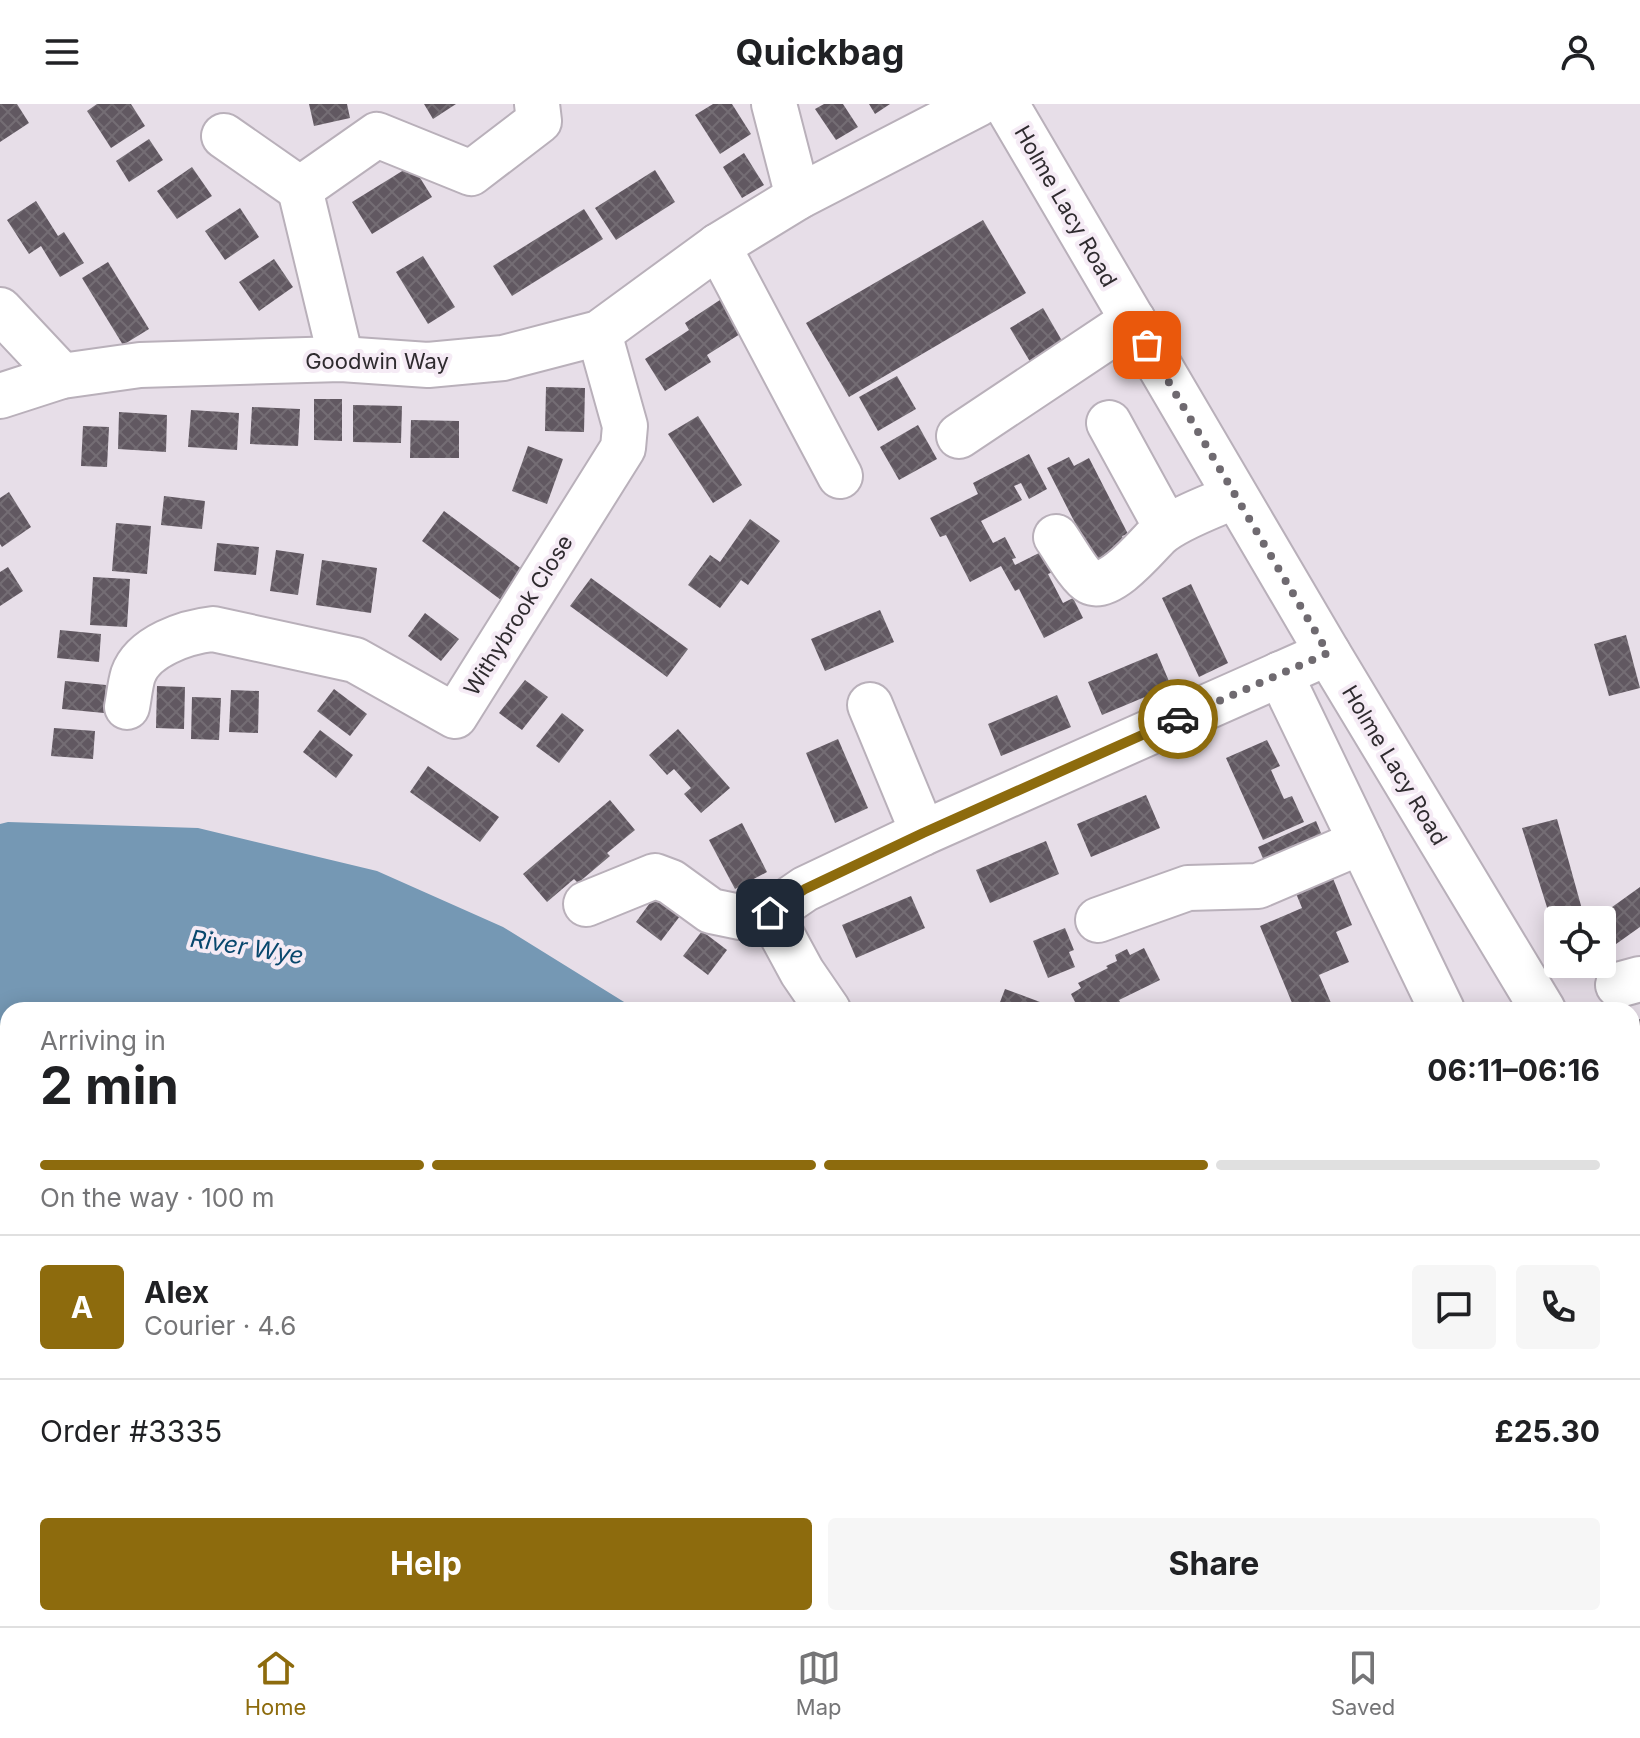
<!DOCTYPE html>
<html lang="en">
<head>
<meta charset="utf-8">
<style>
	:root { --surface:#fff; --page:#f6f6f6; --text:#202124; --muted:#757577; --line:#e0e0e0; --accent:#8d6b0d }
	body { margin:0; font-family:Inter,sans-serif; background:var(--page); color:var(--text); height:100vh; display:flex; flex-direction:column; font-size:30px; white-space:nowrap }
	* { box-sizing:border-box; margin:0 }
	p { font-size:26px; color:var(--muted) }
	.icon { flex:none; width:44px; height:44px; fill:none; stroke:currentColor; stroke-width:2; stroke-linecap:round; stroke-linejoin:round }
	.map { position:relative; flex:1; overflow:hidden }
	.drawer { position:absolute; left:0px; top:898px; width:1640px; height:624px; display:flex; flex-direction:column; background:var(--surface); border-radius:24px 24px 0 0; box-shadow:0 4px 20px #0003 }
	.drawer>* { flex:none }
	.fabs { position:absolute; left:1544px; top:802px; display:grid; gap:16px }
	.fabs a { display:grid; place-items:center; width:72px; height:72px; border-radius:8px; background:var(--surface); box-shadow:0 4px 20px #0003; font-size:40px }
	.pin { position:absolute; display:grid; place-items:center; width:68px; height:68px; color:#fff; margin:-34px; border-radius:16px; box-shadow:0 4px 12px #0006 }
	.courier { position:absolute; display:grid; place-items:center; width:80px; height:80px; margin:-40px; border:6px solid #8d6b0d; border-radius:50%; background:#fff; color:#222; box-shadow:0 2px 10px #0007 }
	.head em { font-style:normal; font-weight:700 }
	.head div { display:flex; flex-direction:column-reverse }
	.head { display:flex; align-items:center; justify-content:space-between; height:136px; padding:0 40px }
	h1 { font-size:52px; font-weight:700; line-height:60px }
	.bar { display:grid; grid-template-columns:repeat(4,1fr); gap:12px 8px; align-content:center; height:96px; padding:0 40px }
	.bar i { height:10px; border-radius:6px; background:var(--line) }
	.bar .current { background:var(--accent) }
	.bar p { grid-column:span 4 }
	.line { display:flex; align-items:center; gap:20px; padding:0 40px; border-top:2px solid var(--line) }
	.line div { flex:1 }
	.round { display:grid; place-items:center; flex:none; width:84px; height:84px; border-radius:8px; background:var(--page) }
	.primary-button { display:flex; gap:16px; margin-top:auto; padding:16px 40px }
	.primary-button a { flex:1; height:92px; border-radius:8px; background:var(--accent); color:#fff; font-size:32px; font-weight:700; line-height:92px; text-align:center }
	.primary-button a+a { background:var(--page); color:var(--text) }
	header { display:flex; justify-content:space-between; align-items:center; height:104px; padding:0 40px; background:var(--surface); font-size:36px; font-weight:700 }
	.tabs { display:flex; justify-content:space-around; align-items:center; height:112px; border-top:2px solid var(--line); background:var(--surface); font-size:22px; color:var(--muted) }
	.tabs a { display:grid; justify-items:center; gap:4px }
	.tabs .current { color:var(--accent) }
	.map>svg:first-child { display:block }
</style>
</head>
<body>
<header><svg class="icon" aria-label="menu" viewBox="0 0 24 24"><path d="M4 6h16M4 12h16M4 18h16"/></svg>Quickbag<svg class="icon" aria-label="person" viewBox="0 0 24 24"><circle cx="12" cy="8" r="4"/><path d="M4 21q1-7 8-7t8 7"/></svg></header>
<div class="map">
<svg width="1640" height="1522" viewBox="0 0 1640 1522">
	<defs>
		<pattern id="forest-firs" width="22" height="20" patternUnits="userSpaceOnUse" patternTransform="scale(2)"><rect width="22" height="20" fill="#85a788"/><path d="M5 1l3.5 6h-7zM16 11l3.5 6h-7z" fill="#6d8870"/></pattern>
		<pattern id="building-cross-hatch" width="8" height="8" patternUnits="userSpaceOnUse" patternTransform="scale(2)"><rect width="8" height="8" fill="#615861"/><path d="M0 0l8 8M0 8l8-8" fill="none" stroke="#746d74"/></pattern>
	</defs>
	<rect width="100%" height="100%" fill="#e7dee8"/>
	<path fill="#b3d0b5" d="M938,1514H1052L1059,1522H945Z"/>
	<path fill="url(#forest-firs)" d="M8,919V1151H0V920Z"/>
	<g fill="#7598b4">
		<path d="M8,718L198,724L377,767L503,823L637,906H8V919L0,920V720Z"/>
		<path d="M1052,1514H1330L1335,1522H1059Z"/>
	</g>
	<g fill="url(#building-cross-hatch)">
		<path d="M0,0H17L29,19L0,38Z"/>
		<path d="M97,0H131L145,22L111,44L87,7Z"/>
		<path d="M309,0H347L350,14L314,22Z"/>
		<path d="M424,0H456L433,15Z"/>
		<path d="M713,0H732L751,30L720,50L695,11Z"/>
		<path d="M824,0H843L858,23L836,36L815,5Z"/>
		<path d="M869,0H890L875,10Z"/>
		<path d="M149,35L163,56L129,78L116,57Z"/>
		<path d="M744,49L764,81L742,94L723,63Z"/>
		<path d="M412,61L432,93L372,130L352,98Z"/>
		<path d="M192,63L212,92L177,115L157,87Z"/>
		<path d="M655,66L675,98L616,136L595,104Z"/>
		<path d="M36,97L58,132L64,128L84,159L60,173L41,142L29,150L7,116Z"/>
		<path d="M240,104L259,133L225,156L205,127Z"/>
		<path d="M584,105L603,135L512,192L493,162Z"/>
		<path d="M983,116L1026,189L849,293L806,219Z"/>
		<path d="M423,152L455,203L428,220L396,168Z"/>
		<path d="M274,155L293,183L259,207L239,178Z"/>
		<path d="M108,158L149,225L123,241L82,174Z"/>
		<path d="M729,190L751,223L707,251L711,258L665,287L645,255L689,226L685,219Z"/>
		<path d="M1043,204L1065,242L1032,261L1010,224Z"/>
		<path d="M897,272L916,305L878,327L859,293Z"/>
		<path d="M546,283L585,284L584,328L545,327Z"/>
		<path d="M314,295H342V337L314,336Z"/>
		<path d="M353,301L402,302L401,339L353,338Z"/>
		<path d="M252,303L300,305L298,342L250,340Z"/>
		<path d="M191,306L239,309L237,346L188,343Z"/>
		<path d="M119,308L167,311L166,348L118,345Z"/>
		<path d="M698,312L742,381L713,399L668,330Z"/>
		<path d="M411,316L459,317V354H410Z"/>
		<path d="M918,321L937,355L899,376L880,343Z"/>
		<path d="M83,322L109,323L107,363L81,362Z"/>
		<path d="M528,342L563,355L547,400L512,387Z"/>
		<path d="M1029,350L1047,385L1029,395L1021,379L1014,382L1022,396L981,417L993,439L1005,433L1016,454L1012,455L1015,461L1047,445L1058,466L1048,470L1063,499L1073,494L1083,514L1044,534L1019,485L1015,487L1001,462L970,478L946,431L940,433L930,414L978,390L973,379Z"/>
		<path d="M1069,353L1074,362L1089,354L1128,430L1122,432L1128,446L1097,462L1047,364Z"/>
		<path d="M9,388L31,423L2,443L0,440V394Z"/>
		<path d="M164,392L205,397L202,425L161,421Z"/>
		<path d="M444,407L523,466L501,496L422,437Z"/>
		<path d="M750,415L780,437L748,481L741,476L720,504L688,481L710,451L720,458Z"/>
		<path d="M116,419L151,422L147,470L112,467Z"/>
		<path d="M217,439L259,443L256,471L214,467Z"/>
		<path d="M276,446L304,450L298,491L270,487Z"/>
		<path d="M322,456L377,464L371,509L316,501Z"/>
		<path d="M8,463L23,487L0,502V468Z"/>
		<path d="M93,473L130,475L127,523L90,521Z"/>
		<path d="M591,474L688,545L667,573L570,502Z"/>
		<path d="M1191,480L1228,559L1199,573L1162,494Z"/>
		<path d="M880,506L894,538L825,567L811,535Z"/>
		<path d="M425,509L459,535L441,557L408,532Z"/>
		<path d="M60,526L101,530L99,558L57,554Z"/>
		<path d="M1626,531L1640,584L1609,592L1594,540Z"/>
		<path d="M1157,549L1171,582L1102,611L1088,578Z"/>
		<path d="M525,576L548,593L522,626L499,609Z"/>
		<path d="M65,577L106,581L104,609L62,605Z"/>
		<path d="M157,582L185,583L184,625L156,624Z"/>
		<path d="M334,585L367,610L350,632L317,607Z"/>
		<path d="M231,586L259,587L258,629L229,628Z"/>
		<path d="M1057,591L1071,623L1001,652L988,620Z"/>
		<path d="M192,593L221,594L219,636L191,635Z"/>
		<path d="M562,609L584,626L559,659L536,642Z"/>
		<path d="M54,624L95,627L93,655L51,652Z"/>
		<path d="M678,625L730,684L701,709L684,690L691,684L674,665L667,671L649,651Z"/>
		<path d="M320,626L353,651L336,674L303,648Z"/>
		<path d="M838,635L868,704L835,719L806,649Z"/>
		<path d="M1267,636L1280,662L1271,666L1284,695L1292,692L1304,718L1263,736L1226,654Z"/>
		<path d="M428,662L499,713L480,738L410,688Z"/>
		<path d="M1146,691L1160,724L1091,753L1077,720Z"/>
		<path d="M610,696L635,726L607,749L610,752L578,779L574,775L547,798L523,770Z"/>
		<path d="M1557,715L1585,816H1558L1557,835L1522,724Z"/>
		<path d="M1316,717L1326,741L1268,766L1258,743Z"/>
		<path d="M742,719L767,768L735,785L709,736Z"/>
		<path d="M1046,737L1059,770L990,799L976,766Z"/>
		<path d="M1332,772L1352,821L1336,828L1349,858L1319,871L1334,906H1295L1260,822L1302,804L1295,787Z"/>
		<path d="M1640,783V823L1602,850V816H1594Z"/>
		<path d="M655,792L680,812L661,837L636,818Z"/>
		<path d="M911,792L925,824L856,854L842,821Z"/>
		<path d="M1065,824L1074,846L1069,848L1075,863L1048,874L1033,837Z"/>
		<path d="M702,827L727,846L708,871L683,852Z"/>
		<path d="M1144,844L1160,876L1119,896L1124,906H1079L1071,890L1081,884L1078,879L1108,864L1106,862L1117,857L1115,851L1127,845L1130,851Z"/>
		<path d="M1005,885L1040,898L1037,906H997Z"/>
		<path d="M1359,898L1363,906H1337Z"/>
		<path d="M1640,915V962L1632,966V919Z"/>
		<path d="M1640,1229V1276L1632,1282V1235Z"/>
		<path d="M0,1307L8,1320V1376L0,1389Z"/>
		<path d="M1637,1343L1640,1347V1471L1632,1477V1347Z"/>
		<path d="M6,1506H8V1514H143V1522H4Z"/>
		<path d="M164,1514H291L294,1522H161Z"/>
		<path d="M1530,1514H1605L1610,1520L1608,1522H1536Z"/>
	</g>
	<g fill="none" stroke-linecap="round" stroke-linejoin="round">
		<defs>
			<g id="minor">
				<path d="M774,0L798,93"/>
				<path d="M1006,0L1328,549L1543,906"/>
				<path d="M224,32L300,85"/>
				<path d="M718,142L840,372"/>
				<path d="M0,206L62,272"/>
				<path d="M341,255L300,85L377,31L471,69L539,17L537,0"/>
				<path d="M0,292L62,272L140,261L341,255L428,261L503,254L599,229L718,142L798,93L978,0"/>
				<path d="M1109,319L1166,423"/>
				<path d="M959,332L1133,216"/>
				<path d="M1056,433C1064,444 1079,472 1090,478C1109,488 1146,443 1158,431C1175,415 1213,402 1235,392"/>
				<path d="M1280,570L1442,906"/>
				<path d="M870,601L923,729"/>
				<path d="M127,603C129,593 130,581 133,571C143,542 186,528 213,525L355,556L455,612L623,344L625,322L599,229"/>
				<path d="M586,800L655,772L671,778L711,807L740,813L770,809L805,785L923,729L1328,549"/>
				<path d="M770,809L802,868L828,906"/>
				<path d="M1098,816L1188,784L1258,782L1361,738"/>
				<path d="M1618,881L1640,875"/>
				<path d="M1632,1052L1640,1065"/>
				<path d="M1632,1119L1640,1120"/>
				<path d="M0,1271L8,1272"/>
			</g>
		</defs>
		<use href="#minor" stroke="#b9b0ba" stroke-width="48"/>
		<use href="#minor" stroke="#fff" stroke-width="44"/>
	</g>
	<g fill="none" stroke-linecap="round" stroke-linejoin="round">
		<path stroke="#6f6a70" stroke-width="8" stroke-dasharray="0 14.4" d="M1147,241L1328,549L1178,615"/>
		<path stroke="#8d6b0d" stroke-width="10" d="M770,809L805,785L923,729L1178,615"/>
	</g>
	<g text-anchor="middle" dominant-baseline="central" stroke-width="8" stroke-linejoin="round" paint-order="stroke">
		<g font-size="22" fill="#2f2b2f" stroke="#f5ebf5">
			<text transform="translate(1066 102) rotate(60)">Holme Lacy Road</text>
			<text x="377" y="257">Goodwin Way</text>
			<text transform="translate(518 511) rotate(-58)">Withybrook Close</text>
			<text transform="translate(1395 661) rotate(59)">Holme Lacy Road</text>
		</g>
		<g font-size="24" font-style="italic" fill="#08476d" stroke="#f5ebf5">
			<text transform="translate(247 843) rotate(9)">River Wye</text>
		</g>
	</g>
</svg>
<div class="fabs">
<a><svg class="icon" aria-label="locate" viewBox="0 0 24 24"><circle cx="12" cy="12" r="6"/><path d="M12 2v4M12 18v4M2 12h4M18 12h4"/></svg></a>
</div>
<div class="pin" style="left:1147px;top:241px;background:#ea580c"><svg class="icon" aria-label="bag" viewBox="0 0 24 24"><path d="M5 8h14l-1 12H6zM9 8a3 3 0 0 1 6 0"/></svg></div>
<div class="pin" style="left:770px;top:809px;background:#1f2937"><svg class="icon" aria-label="home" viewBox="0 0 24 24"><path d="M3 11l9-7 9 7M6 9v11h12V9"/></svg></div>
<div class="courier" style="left:1178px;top:615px"><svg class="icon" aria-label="car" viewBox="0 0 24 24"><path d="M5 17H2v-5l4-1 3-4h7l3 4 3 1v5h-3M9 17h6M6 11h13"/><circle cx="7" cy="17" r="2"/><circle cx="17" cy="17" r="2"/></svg></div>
<section class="drawer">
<div class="head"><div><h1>2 min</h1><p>Arriving in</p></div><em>06:11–06:16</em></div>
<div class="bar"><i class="current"></i><i class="current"></i><i class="current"></i><i></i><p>On the way · 100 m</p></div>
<div class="line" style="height:144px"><b class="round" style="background:var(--accent);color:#fff">A</b><div><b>Alex</b><p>Courier · 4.6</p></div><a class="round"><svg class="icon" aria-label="chat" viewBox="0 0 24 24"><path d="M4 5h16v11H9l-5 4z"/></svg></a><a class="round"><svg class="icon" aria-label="phone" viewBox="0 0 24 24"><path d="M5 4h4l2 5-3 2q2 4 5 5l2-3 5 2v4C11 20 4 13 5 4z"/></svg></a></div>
<div class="line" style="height:104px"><div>Order #3335</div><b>£25.30</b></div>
<div class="primary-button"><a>Help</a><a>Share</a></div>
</section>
</div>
<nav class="tabs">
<a class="current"><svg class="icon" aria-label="home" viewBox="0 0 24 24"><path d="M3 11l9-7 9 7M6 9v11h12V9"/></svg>Home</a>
<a><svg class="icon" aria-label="map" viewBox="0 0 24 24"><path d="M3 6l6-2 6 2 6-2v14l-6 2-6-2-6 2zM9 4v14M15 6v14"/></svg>Map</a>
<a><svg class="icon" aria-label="saved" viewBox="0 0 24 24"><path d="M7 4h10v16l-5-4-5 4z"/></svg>Saved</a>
</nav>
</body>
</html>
